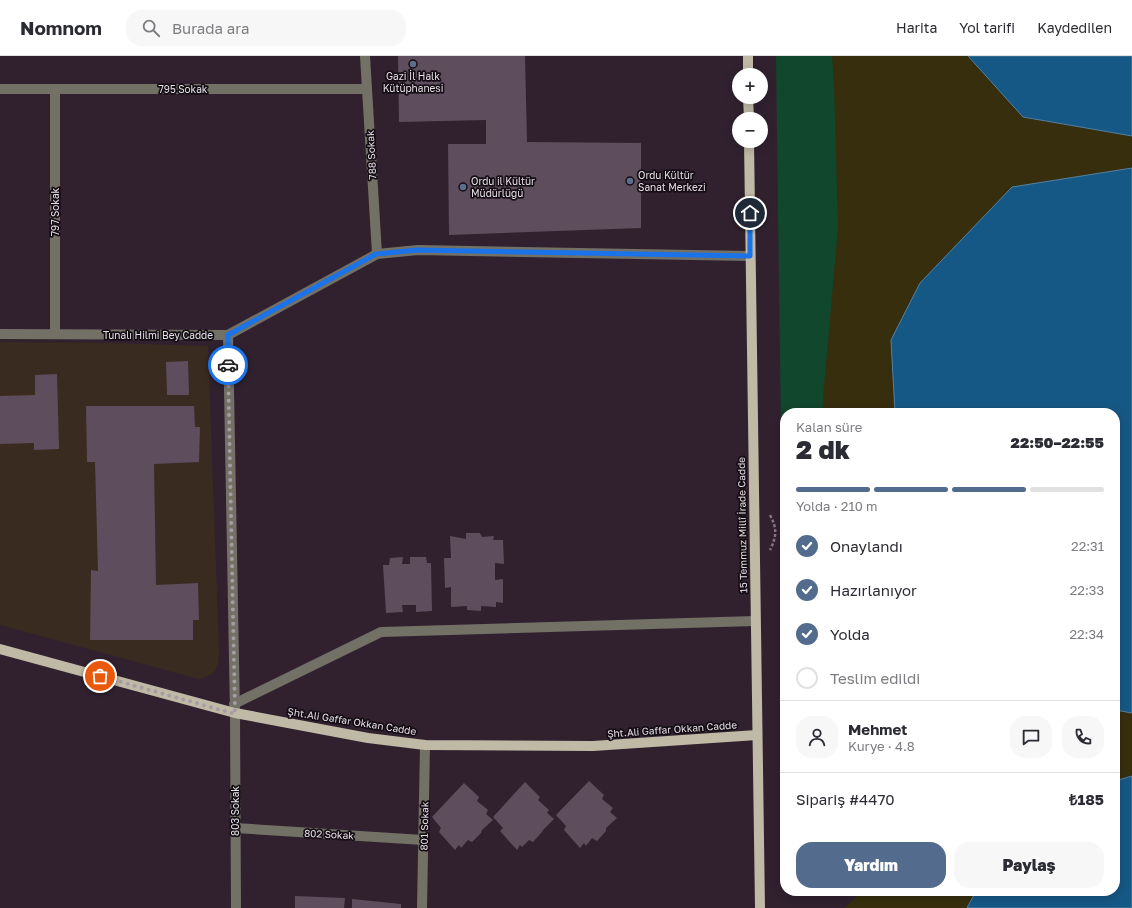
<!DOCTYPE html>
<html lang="tr">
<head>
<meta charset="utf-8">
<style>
	:root { --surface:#fff; --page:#f7f7f7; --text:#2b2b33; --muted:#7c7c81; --line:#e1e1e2; --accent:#536c8d }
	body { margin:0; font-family:"Golos Text",sans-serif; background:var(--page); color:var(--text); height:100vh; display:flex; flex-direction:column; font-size:15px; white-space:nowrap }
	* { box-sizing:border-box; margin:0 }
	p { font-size:13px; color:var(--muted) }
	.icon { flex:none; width:22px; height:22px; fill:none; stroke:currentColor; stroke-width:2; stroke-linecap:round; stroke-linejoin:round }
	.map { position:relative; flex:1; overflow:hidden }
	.drawer { position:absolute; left:780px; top:352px; width:340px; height:488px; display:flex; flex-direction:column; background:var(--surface); border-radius:16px; box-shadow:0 2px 10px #0003 }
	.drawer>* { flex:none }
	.buttons { position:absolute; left:732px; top:12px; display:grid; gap:8px }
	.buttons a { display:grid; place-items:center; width:36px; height:36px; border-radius:50%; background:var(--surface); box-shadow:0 2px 10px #0003; font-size:20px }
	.pin { position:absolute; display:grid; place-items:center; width:34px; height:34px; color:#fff; margin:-17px; border:2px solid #fff; border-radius:50%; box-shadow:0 1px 4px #0007 }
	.courier { position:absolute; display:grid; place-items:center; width:40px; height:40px; margin:-20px; border:3px solid #1a73e8; border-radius:50%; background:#fff; color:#222; box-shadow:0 1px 5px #0007 }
	.overview em { font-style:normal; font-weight:800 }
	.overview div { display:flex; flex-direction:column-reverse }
	.overview { display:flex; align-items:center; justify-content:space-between; height:68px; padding:0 16px }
	h1 { font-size:26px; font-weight:800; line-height:30px }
	.bar { display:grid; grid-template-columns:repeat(4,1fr); gap:6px 4px; align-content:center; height:48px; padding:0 16px }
	.bar i { height:5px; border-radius:3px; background:var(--line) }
	.bar .selected { background:var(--accent) }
	.bar p { grid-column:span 4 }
	.line { display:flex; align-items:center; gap:10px; padding:0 16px; border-top:1px solid var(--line) }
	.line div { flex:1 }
	.round { display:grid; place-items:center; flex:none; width:42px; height:42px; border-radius:16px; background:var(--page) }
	ol { padding:0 16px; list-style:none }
	li { display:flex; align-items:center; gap:12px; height:44px }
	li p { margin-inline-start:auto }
	li .icon { padding:4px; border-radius:50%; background:var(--accent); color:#fff; stroke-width:4 }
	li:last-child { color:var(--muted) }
	li i { width:22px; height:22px; border:2px solid var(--line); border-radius:50% }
	.primary-button { display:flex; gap:8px; margin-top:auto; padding:8px 16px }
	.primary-button a { flex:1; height:46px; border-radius:16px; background:var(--accent); color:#fff; font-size:16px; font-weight:800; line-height:46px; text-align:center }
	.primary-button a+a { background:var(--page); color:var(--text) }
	header { display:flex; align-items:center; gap:24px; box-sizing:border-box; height:56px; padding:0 20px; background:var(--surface); border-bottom:1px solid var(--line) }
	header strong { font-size:19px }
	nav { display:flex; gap:22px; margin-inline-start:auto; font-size:14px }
	.search { width:280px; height:36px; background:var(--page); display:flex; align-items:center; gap:10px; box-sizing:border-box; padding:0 14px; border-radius:16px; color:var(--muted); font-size:15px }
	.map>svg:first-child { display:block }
</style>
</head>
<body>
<header>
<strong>Nomnom</strong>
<div class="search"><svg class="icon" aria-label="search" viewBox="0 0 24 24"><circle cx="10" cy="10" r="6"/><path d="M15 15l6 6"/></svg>Burada ara</div>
<nav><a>Harita</a><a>Yol tarifi</a><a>Kaydedilen</a></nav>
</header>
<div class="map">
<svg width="1132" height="852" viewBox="0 0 1132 852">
	<rect width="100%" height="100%" fill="#31212f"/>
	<path fill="#3a2b20" d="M0,286L108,287L208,290L219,595L218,609L214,616L206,621L199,623L0,569Z"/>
	<path fill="#11472d" d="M776,0H855L862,357H785V682Z"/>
	<g fill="#372e0e">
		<path d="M832,0H968L1023,61L1132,80V112L1012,131L891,284L895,357H824L823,342L838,171L834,29Z"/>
		<path d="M1115,654L1132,657V720L1115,725Z"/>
		<path d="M862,835H976L967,852H845Z"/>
	</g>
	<g fill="#165885" stroke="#5580a2">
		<path d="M968,0H1132V80L1023,61Z"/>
		<path d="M1132,112V657L1115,654V357H895L891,284L920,227L1012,131Z"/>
		<path d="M1132,720V852H967L976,835H1115V725Z"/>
	</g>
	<g fill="#5e4d5c">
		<path d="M398,0H525L527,86L641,87V172L449,179L448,88H486V64L399,66Z"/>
		<path d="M188,305L189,339H167L166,306Z"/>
		<path d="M57,318L59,393L34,394V387L0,388V340L35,339V319Z"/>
		<path d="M86,350H194L195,371H200L199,406L154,408L156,529L198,527L199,564H193V584H90L91,514L98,515L95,406H87Z"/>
		<path d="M466,477H480L482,481L494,480L493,484H503L504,508L495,507V524L503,523V547L496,546V551L481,550V555L467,554V550L451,551V531L445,532L444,502H451L450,480L466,483Z"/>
		<path d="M403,501L402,508H410V501H426L427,507H431L432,555L416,556V549H402L403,556L386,557L383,509H389L390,502Z"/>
		<path d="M589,725L604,739L602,743L613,752L610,756L617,762L606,772V775L597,785L592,782L586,790L584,787L580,792L564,774L566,770L556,759Z"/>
		<path d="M525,726L540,741L538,744L549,754L547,757L554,763L543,774L542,776L533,786L529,784L522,791L520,789L517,794L500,775L503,772L493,761Z"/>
		<path d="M464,727L479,741L477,745L488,754L486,758L493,764L482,774L481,777L472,786L468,784L461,792L459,789L455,794L439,776L441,772L432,761Z"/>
		<path d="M295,840L345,842L344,852H295Z"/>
		<path d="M352,843L401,848V852H352Z"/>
	</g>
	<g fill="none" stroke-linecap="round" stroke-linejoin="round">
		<g stroke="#837682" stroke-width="2.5" stroke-dasharray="3 2" stroke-linecap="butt">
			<path d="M762,24V35"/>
			<path d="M770,459C777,472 777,480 770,494"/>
		</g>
		<g stroke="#737066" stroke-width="10">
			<path d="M365,0L377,198"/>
			<path d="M0,33H367"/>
			<path d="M0,278L228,279L377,198L418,194L750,200"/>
			<path d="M55,278V33"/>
			<path d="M228,279L235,657L236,852"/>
			<path d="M234,648L381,576L755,565"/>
			<path d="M235,772L423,784"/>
			<path d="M422,852L425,689"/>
		</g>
		<g stroke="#bfb9a5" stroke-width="10">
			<path d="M748,0V19"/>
			<path d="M748,41L749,63"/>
			<path d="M749,85L760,852"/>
			<path d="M0,593L235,657L368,682L425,689L593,690L757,679"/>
		</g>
	</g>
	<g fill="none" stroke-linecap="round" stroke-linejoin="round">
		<path stroke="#a79ba6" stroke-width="4" stroke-dasharray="0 7.2" d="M100,620L235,658L228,309"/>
		<path stroke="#1a73e8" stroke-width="5" d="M228,309V279L376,198L418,194L750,200V157"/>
	</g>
	<g fill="#5c6f8a" stroke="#140e14" stroke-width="1.5">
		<circle cx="413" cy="8" r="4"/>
		<circle cx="630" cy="125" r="4"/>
		<circle cx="463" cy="131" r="4"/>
	</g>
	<g text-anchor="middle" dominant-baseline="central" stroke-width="3.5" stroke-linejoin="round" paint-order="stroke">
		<g font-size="10" fill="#e7dde6" stroke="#140e14" text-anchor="start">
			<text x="413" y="20" text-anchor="middle">Gazi İl Halk<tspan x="413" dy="12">Kütüphanesi</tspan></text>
			<text x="638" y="119">Ordu Kültür<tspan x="638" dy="12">Sanat Merkezi</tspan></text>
			<text x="471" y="125">Ordu il Kültür<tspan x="471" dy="12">Müdürlüğü</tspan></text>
		</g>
		<g font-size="10" fill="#e7dde6" stroke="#140e14">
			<text x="183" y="33">795 Sokak</text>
			<text transform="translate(371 99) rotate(-93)">788 Sokak</text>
			<text transform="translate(55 156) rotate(-90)">797 Sokak</text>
			<text x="158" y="279">Tunalı Hilmi Bey Cadde</text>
			<text transform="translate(742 469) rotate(-91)">15 Temmuz Millî İrade Cadde</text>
			<text transform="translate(352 665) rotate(9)">Şht.Ali Gaffar Okkan Cadde</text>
			<text transform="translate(672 673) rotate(-4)">Şht.Ali Gaffar Okkan Cadde</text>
			<text transform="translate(235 755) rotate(-90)">803 Sokak</text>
			<text transform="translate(424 770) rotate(-89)">801 Sokak</text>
			<text transform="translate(329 778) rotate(3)">802 Sokak</text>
		</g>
	</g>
</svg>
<div class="buttons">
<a>+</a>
<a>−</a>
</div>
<div class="pin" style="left:100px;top:620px;background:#ea580c"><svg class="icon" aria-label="bag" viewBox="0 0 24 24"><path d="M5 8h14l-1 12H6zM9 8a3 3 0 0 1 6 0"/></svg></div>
<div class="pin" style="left:750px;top:157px;background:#1f2937"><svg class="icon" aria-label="home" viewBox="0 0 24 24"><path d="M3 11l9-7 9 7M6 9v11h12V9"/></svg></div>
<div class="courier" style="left:228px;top:309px"><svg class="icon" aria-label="car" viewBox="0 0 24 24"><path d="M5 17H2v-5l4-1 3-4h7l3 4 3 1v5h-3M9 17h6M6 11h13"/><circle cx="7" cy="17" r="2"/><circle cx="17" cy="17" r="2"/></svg></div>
<section class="drawer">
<div class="overview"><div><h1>2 dk</h1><p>Kalan süre</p></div><em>22:50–22:55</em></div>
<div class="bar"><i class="selected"></i><i class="selected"></i><i class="selected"></i><i></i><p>Yolda · 210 m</p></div>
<ol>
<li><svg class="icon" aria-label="check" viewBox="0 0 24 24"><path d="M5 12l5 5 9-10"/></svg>Onaylandı<p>22:31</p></li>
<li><svg class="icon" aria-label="check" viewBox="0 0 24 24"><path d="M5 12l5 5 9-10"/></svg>Hazırlanıyor<p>22:33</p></li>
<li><svg class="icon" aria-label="check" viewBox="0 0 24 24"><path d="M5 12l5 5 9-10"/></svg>Yolda<p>22:34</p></li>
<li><i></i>Teslim edildi</li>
</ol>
<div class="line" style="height:72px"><a class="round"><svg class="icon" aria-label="person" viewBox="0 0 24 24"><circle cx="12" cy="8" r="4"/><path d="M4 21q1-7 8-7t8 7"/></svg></a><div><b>Mehmet</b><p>Kurye · 4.8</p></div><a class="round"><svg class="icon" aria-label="chat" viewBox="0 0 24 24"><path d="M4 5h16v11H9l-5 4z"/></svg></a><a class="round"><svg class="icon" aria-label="phone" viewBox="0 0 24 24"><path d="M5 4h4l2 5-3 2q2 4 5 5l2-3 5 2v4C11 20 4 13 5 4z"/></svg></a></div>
<div class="line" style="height:52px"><div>Sipariş #4470</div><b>₺185</b></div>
<div class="primary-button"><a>Yardım</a><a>Paylaş</a></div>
</section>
</div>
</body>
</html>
